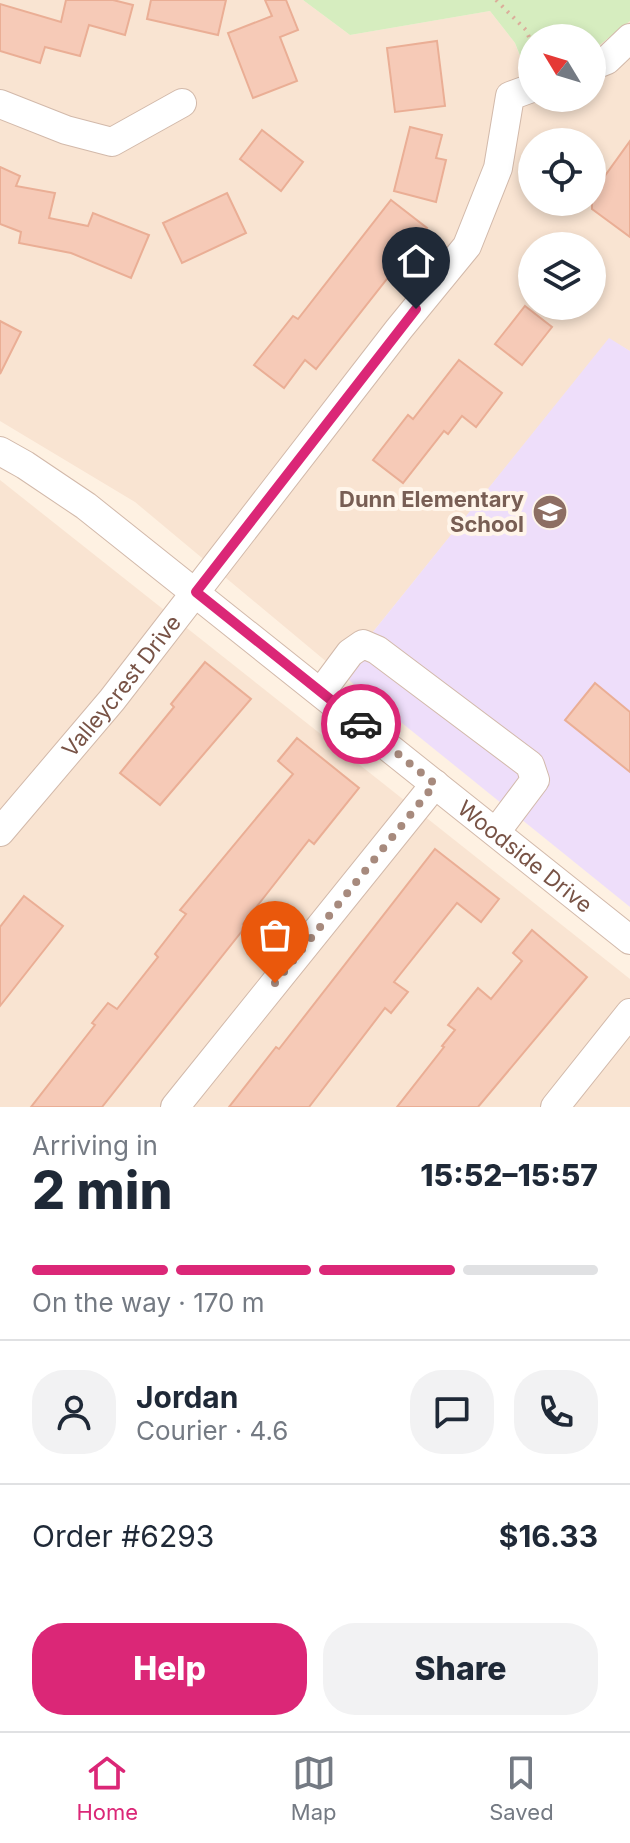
<!DOCTYPE html>
<html lang="en">
<head>
<meta charset="utf-8">
<style>
	:root { --surface:#fff; --page:#f2f2f3; --text:#1f2937; --muted:#747a83; --line:#e0e1e3; --accent:#db2777 }
	body { margin:0; font-family:Inter,sans-serif; background:var(--page); color:var(--text); height:100vh; display:flex; flex-direction:column; font-size:30px; white-space:nowrap }
	* { box-sizing:border-box; margin:0 }
	p { font-size:26px; color:var(--muted) }
	.icon { flex:none; width:44px; height:44px; fill:none; stroke:currentColor; stroke-width:2; stroke-linecap:round; stroke-linejoin:round }
	.map { position:relative; height:1107px; overflow:hidden }
	.details { display:flex; flex-direction:column; background:var(--surface); flex:1 }
	.details>* { flex:none }
	.needle { width:52px; rotate:308deg }
	.fabs { position:absolute; left:518px; top:24px; display:grid; gap:16px }
	.fabs a { display:grid; place-items:center; width:88px; height:88px; border-radius:50%; background:var(--surface); box-shadow:0 4px 12px #0003; font-size:40px }
	.pin { position:absolute; display:grid; place-items:center; width:68px; height:68px; color:#fff; margin:-82px -34px; border-radius:50% 50% 50% 0; rotate:-45deg; box-shadow:0 0 8px #0007 }
	.pin .icon { rotate:45deg }
	.courier { position:absolute; display:grid; place-items:center; width:80px; height:80px; margin:-40px; border:6px solid #db2777; border-radius:50%; background:#fff; color:#222; box-shadow:0 2px 10px #0007 }
	.head em { font-style:normal; font-weight:800 }
	.head div { display:flex; flex-direction:column-reverse }
	.head { display:flex; align-items:center; justify-content:space-between; height:136px; padding:0 32px }
	h1 { font-size:52px; font-weight:800; line-height:60px }
	.bar { display:grid; grid-template-columns:repeat(4,1fr); gap:12px 8px; align-content:center; height:96px; padding:0 32px }
	.bar i { height:10px; border-radius:6px; background:var(--line) }
	.bar .selected { background:var(--accent) }
	.bar p { grid-column:span 4 }
	.line { display:flex; align-items:center; gap:20px; padding:0 32px; border-top:2px solid var(--line) }
	.line div { flex:1 }
	.round { display:grid; place-items:center; flex:none; width:84px; height:84px; border-radius:32px; background:var(--page) }
	.primary-button { display:flex; gap:16px; margin-top:auto; padding:16px 32px }
	.primary-button a { flex:1; height:92px; border-radius:32px; background:var(--accent); color:#fff; font-size:32px; font-weight:800; line-height:92px; text-align:center }
	.primary-button a+a { background:var(--page); color:var(--text) }
	.tab-bar { display:flex; justify-content:space-around; align-items:center; height:112px; border-top:2px solid var(--line); background:var(--surface); font-size:22px; color:var(--muted) }
	.tab-bar a { display:grid; justify-items:center; gap:4px }
	.tab-bar .selected { color:var(--accent) }
	.map>svg:first-child { display:block }
</style>
</head>
<body>
<div class="map">
<svg width="630" height="1107" viewBox="0 0 630 1107">
	<rect width="100%" height="100%" fill="#fef1e2"/>
	<g fill="#f9e4d2" fill-rule="evenodd">
		<path d="M0,0H303L350,35L490,11L515,43L527,76L532,98H592V51L630,21V351L609,339L340,673L135,502L0,421ZM532,142H592V202H532ZM532,246H592V306H532Z"/>
		<path d="M0,480L630,979V1107H0Z"/>
	</g>
	<path fill="#eedefa" d="M609,338L630,351V907L340,673Z"/>
	<path fill="#d6edbf" d="M303,0H630V21L592,51V38H532V75L528,76L515,43L490,11L350,35Z"/>
	<g fill="#f6cab7" stroke="#eaae95" stroke-width="2">
		<path d="M66,0H113L133,5L125,35L89,25L80,56L45,47L40,63L0,51V4L61,22Z"/>
		<path d="M151,0H226L218,35L147,19Z"/>
		<path d="M265,0H286L298,30L280,37L297,81L253,98L228,33L272,16Z"/>
		<path d="M437,41L445,106L395,112L387,48Z"/>
		<path d="M410,127L442,135L436,158L446,160L436,202L394,191Z"/>
		<path d="M262,130L303,162L281,191L240,159Z"/>
		<path d="M630,141V237L592,209V168L604,177Z"/>
		<path d="M0,167L20,176L16,186L55,193L49,218L88,226L93,213L149,235L131,278L71,253L19,243L21,232L0,224Z"/>
		<path d="M227,193L246,233L182,263L163,223Z"/>
		<path d="M391,200L427,228L316,369L305,360L284,388L254,365L293,316L298,319Z"/>
		<path d="M525,306L552,327L522,365L495,344Z"/>
		<path d="M0,321L21,332L0,374Z"/>
		<path d="M459,360L502,393L476,427L462,416L448,434L444,431L403,483L373,460L408,415L413,419Z"/>
		<path d="M205,662L251,699L160,805L120,773L174,707L171,704Z"/>
		<path d="M595,683L630,712V772L565,720Z"/>
		<path d="M297,738L359,788L314,844L309,840L243,924L246,926L102,1107H31L95,1025L92,1023L108,1003L117,1009L158,957L155,954L186,914L180,910L293,774L278,761Z"/>
		<path d="M435,849L499,899L481,922L457,903L394,982L408,992L391,1013L385,1008L309,1107H229L276,1047L279,1049Z"/>
		<path d="M24,896L63,926L0,1006V927Z"/>
		<path d="M532,930L587,977L478,1107H397L444,1047L442,1046L455,1030L448,1025L478,988L491,999L522,961L513,953Z"/>
	</g>
	<g fill="none" stroke-linecap="round" stroke-linejoin="round">
		<defs>
			<g id="minor">
				<path d="M592,66L607,60L630,38"/>
				<path d="M0,104L66,130L112,142L182,103"/>
				<path id="s1" d="M0,451L25,465L86,506L630,940"/>
				<path d="M321,692L350,653L363,644L377,650L530,765L535,780L496,832"/>
				<path id="s2" d="M0,832L112,700L399,329L467,246L498,168L510,96L532,88"/>
				<path d="M175,1107L435,784"/>
				<path d="M555,1107L630,1013"/>
			</g>
		</defs>
		<use href="#minor" stroke="#d2b9aa" stroke-width="30"/>
		<path stroke="#dbad9a" stroke-width="4" stroke-dasharray="2 6" stroke-linecap="butt" d="M496,0L526,30L532,44"/>
		<use href="#minor" stroke="#fff" stroke-width="28"/>
	</g>
	<g fill="none" stroke-linecap="round" stroke-linejoin="round">
		<path stroke="#a78a7d" stroke-width="8" stroke-dasharray="0 14.4" d="M275,983L435,784L361,724"/>
		<path stroke="#db2777" stroke-width="10" d="M361,724L196,592L416,309"/>
	</g>
	<defs>
		<symbol id="school-disc" viewBox="-11 -11 22 22"><circle r="9.5" fill="#8d6e63" stroke="#fff5ea"/><path d="M0-5L7-2L0 1L-7-2ZM-4 1L0 2.5L4 1V4Q0 6-4 4Z" fill="#fff"/></symbol>
	</defs>
	<g fill-rule="evenodd">
		<use href="#school-disc" x="530" y="492" width="40" height="40"/>
	</g>
	<g text-anchor="middle" dominant-baseline="central" stroke-width="8" stroke-linejoin="round" paint-order="stroke">
		<g font-size="22" font-weight="bold" fill="#785e54" stroke="#fff5ea" text-anchor="end">
			<text x="524" y="499">Dunn Elementary<tspan x="524" dy="25">School</tspan></text>
		</g>
		<g font-size="22" fill="#785346" stroke="#fff5ea">
			<text stroke="none"><textPath href="#s2" startOffset="190">Valleycrest Drive</textPath></text>
			<text stroke="none"><textPath href="#s1" startOffset="664">Woodside Drive</textPath></text>
		</g>
	</g>
</svg>
<div class="fabs">
<a><svg class="needle" viewBox="-14 -14 28 28"><path d="M0-13l5 13h-10z" fill="#e53935"/><path d="M0 13l5-13h-10z" fill="#747a83"/></svg></a>
<a><svg class="icon" aria-label="locate" viewBox="0 0 24 24"><circle cx="12" cy="12" r="6"/><path d="M12 2v4M12 18v4M2 12h4M18 12h4"/></svg></a>
<a><svg class="icon" aria-label="layers" viewBox="0 0 24 24"><path d="M12 4l9 5-9 5-9-5zM3 14l9 5 9-5"/></svg></a>
</div>
<div class="pin" style="left:275px;top:983px;background:#ea580c"><svg class="icon" aria-label="bag" viewBox="0 0 24 24"><path d="M5 8h14l-1 12H6zM9 8a3 3 0 0 1 6 0"/></svg></div>
<div class="pin" style="left:416px;top:309px;background:#1f2937"><svg class="icon" aria-label="home" viewBox="0 0 24 24"><path d="M3 11l9-7 9 7M6 9v11h12V9"/></svg></div>
<div class="courier" style="left:361px;top:724px"><svg class="icon" aria-label="car" viewBox="0 0 24 24"><path d="M5 17H2v-5l4-1 3-4h7l3 4 3 1v5h-3M9 17h6M6 11h13"/><circle cx="7" cy="17" r="2"/><circle cx="17" cy="17" r="2"/></svg></div>
</div>
<section class="details">
<div class="head"><div><h1>2 min</h1><p>Arriving in</p></div><em>15:52–15:57</em></div>
<div class="bar"><i class="selected"></i><i class="selected"></i><i class="selected"></i><i></i><p>On the way · 170 m</p></div>
<div class="line" style="height:144px"><a class="round"><svg class="icon" aria-label="person" viewBox="0 0 24 24"><circle cx="12" cy="8" r="4"/><path d="M4 21q1-7 8-7t8 7"/></svg></a><div><b>Jordan</b><p>Courier · 4.6</p></div><a class="round"><svg class="icon" aria-label="chat" viewBox="0 0 24 24"><path d="M4 5h16v11H9l-5 4z"/></svg></a><a class="round"><svg class="icon" aria-label="phone" viewBox="0 0 24 24"><path d="M5 4h4l2 5-3 2q2 4 5 5l2-3 5 2v4C11 20 4 13 5 4z"/></svg></a></div>
<div class="line" style="height:104px"><div>Order #6293</div><b>$16.33</b></div>
<div class="primary-button"><a>Help</a><a>Share</a></div>
</section>
<nav class="tab-bar">
<a class="selected"><svg class="icon" aria-label="home" viewBox="0 0 24 24"><path d="M3 11l9-7 9 7M6 9v11h12V9"/></svg>Home</a>
<a><svg class="icon" aria-label="map" viewBox="0 0 24 24"><path d="M3 6l6-2 6 2 6-2v14l-6 2-6-2-6 2zM9 4v14M15 6v14"/></svg>Map</a>
<a><svg class="icon" aria-label="saved" viewBox="0 0 24 24"><path d="M7 4h10v16l-5-4-5 4z"/></svg>Saved</a>
</nav>
</body>
</html>
